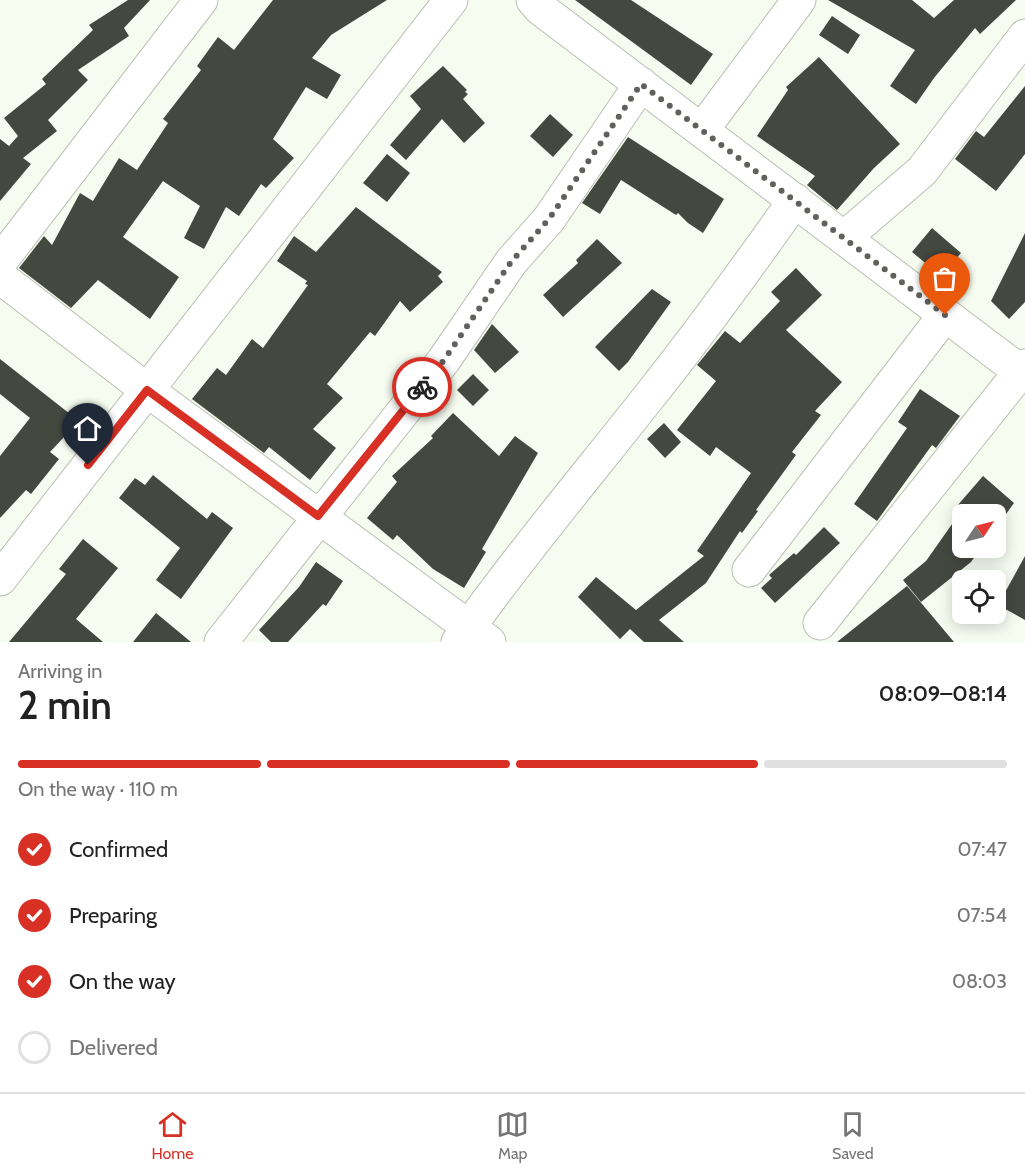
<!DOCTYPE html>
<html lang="en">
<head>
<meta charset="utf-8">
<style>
	:root { --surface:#fff; --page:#f6f6f6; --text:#222; --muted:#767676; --line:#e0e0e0; --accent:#d93025 }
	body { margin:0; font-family:Cabin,sans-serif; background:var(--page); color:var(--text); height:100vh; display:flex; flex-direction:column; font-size:22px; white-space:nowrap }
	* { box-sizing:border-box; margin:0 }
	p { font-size:20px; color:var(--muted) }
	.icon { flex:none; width:33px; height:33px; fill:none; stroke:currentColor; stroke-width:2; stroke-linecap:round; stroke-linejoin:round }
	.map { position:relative; height:642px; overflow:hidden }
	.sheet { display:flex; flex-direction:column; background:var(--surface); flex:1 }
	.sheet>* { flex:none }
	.needle { width:39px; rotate:55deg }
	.buttons { position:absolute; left:952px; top:504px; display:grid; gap:12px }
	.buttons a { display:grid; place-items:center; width:54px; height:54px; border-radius:9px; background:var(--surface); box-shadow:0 3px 15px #0003; font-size:30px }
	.pin { position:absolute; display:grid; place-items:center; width:51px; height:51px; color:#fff; margin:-62px -26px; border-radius:50% 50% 50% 0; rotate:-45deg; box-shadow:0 0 6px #0007 }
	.pin .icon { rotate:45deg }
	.courier { position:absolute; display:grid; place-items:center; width:60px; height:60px; margin:-30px; border:4px solid #d93025; border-radius:50%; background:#fff; color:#222; box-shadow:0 2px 8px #0007 }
	.head em { font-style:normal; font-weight:600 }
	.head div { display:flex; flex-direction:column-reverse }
	.head { display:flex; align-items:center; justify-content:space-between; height:102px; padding:0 18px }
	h1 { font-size:39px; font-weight:600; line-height:45px }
	.bar { display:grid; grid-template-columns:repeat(4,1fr); gap:9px 6px; align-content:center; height:72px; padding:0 18px }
	.bar i { height:8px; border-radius:4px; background:var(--line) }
	.bar .current { background:var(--accent) }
	.bar p { grid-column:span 4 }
	ol { padding:0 18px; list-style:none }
	li { display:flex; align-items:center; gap:18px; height:66px }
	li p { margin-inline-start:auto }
	li .icon { padding:6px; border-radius:50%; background:var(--accent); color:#fff; stroke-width:4 }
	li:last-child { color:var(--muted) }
	li i { width:33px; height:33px; border:3px solid var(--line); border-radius:50% }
	.tabs { display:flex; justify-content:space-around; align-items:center; height:84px; border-top:2px solid var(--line); background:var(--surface); font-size:16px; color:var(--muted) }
	.tabs a { display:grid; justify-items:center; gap:3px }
	.tabs .current { color:var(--accent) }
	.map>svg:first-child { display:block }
</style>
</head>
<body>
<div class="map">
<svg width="1025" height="642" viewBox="0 0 1025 642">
	<rect width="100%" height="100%" fill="#f6fcf0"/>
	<g fill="#444940">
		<path d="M128,0H150L124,28L129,36L78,70L88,80L48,120L57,131L23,158L31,164L0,201V139L9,146L18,136L4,118L46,84L42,79L93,30L89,25Z"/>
		<path d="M273,0H387L331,35L312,58L341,75L327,99L306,87L273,139L294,158L266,188L261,184L239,216L226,207L204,249L184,238L200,206L163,181L123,237L179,277L150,319L98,280L71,308L19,268L44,236L52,245L80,193L93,201L119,158L137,170L168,123L163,119L201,70L197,66L218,37L234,50Z"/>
		<path d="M575,0H631L713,54L691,85Z"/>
		<path d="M828,0H912L934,18L954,0H1016L980,34L975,28L934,78L916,104L890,86L915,50Z"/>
		<path d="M832,16L860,35L848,54L819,35Z"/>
		<path d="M819,57L900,144L874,168L837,210L807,185L815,176L757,136L788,90L786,87Z"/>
		<path d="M443,66L467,90L465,92L468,94L463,99L485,123L464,143L442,119L406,160L390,145L421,109L410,96Z"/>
		<path d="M1025,86V154L996,191L955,159L976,131L984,137Z"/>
		<path d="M550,114L573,135L553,157L530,136Z"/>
		<path d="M628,137L724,199L703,233L688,223L678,213L676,215L621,180L600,214L582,203Z"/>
		<path d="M387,154L410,173L387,202L363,183Z"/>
		<path d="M356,207L442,272L438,276L443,282L410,312L400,301L375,336L370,332L327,384L343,398L313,429L336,448L310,480L269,447L264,453L192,399L217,368L226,375L252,339L263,348L308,285L305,284L307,281L277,261L294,236L316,252Z"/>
		<path d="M932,228L961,253L941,276L912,252Z"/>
		<path d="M1025,233V302L1009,319L991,301Z"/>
		<path d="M597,239L622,263L563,317L543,295L578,263L576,260Z"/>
		<path d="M796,268L822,295L786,330L842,382L815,411L821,415L792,452L796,455L756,510L758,511L742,533L740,531L706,583L659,620L684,642H644L630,629L620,639L578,597L596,577L636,610L704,556L697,551L751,473L716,447L710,456L677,430L716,381L697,365L725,331L740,343L780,301L771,292Z"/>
		<path d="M652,289L671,302L628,362L619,371L595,347Z"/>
		<path d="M492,324L519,352L495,373L474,350Z"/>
		<path d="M0,359L79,421L50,452L59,459L31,494L26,490L0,518V456L30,418L0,394Z"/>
		<path d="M473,374L489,390L473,406L457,390Z"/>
		<path d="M920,389L960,416L936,448L932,445L877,521L854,504L907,428L898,422Z"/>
		<path d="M453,413L499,456L515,436L538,453L482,549L486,552L464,588L433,569L397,535L393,540L367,518L397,482L392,476L433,438L431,436Z"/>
		<path d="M664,423L681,442L665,458L647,439Z"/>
		<path d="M153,475L207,519L212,512L233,528L181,599L156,580L180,548L119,498L135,478L145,485Z"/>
		<path d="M983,476L1014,503L996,528V514H963V548H981L971,562L921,602L903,580L926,561L962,510L957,506Z"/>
		<path d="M824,527L840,543L775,603L761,588L772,578L769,575L794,553L796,555Z"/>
		<path d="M83,539L118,568L76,619L103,642H9L66,574L59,569Z"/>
		<path d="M1025,556V620L998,605Z"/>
		<path d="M316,562L343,581L326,606L323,604L288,642H271L259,630L299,587Z"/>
		<path d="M907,586L954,642H837Z"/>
		<path d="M156,613L191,642H133Z"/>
	</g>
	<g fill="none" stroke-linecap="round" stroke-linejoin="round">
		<defs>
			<g id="minor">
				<path d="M533,0L541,9L1025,375"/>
				<path d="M702,130L799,0"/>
				<path d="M844,238L922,171L1025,36"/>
				<path d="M0,262L201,0"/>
				<path d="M0,277L147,390L489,642"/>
				<path d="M749,570L945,315"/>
				<path d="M0,579L451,0"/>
				<path d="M820,623L1025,366"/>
				<path d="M221,642L444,360L511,262L549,219L641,84"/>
				<path d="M458,642C518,558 584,479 648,398C699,334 747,268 795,200"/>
			</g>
		</defs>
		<use href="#minor" stroke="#babfb4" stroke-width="35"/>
		<use href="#minor" stroke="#fff" stroke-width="33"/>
	</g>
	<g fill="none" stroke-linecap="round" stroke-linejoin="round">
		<path stroke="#5f625c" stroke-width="6" stroke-dasharray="0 10.8" d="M422,387L444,360L511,262L549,219L641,84L945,315"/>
		<path stroke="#d93025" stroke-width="8" d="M88,465L147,390L318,516L422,387"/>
	</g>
</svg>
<div class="buttons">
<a><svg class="needle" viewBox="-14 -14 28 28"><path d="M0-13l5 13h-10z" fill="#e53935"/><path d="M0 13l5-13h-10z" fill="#767676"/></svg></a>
<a><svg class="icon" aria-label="locate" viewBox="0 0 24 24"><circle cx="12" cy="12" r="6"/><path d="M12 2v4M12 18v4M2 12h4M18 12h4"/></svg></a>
</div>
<div class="pin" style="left:945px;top:315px;background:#ea580c"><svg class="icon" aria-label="bag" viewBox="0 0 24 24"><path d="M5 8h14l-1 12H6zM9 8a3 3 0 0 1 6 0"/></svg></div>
<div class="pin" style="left:88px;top:465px;background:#1f2937"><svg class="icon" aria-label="home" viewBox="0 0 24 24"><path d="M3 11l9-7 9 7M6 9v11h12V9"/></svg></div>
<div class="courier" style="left:422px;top:387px"><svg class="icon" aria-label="bike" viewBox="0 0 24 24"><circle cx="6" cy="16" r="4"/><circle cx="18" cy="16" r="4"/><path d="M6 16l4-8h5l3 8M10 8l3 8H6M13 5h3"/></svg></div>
</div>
<section class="sheet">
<div class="head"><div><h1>2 min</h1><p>Arriving in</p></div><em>08:09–08:14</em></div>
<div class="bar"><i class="current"></i><i class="current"></i><i class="current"></i><i></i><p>On the way · 110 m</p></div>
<ol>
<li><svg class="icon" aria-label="check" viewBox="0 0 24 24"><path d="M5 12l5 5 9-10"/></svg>Confirmed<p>07:47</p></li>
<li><svg class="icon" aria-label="check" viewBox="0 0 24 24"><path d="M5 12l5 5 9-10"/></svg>Preparing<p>07:54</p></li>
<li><svg class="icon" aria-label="check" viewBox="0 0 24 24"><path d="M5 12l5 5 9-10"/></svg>On the way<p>08:03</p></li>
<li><i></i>Delivered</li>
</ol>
</section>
<nav class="tabs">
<a class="current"><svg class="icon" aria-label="home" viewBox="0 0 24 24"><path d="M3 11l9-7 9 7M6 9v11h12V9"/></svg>Home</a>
<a><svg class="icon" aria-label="map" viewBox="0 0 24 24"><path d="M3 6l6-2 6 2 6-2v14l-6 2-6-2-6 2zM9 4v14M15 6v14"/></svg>Map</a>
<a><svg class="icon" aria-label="saved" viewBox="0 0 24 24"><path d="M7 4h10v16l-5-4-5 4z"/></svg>Saved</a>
</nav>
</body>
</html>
